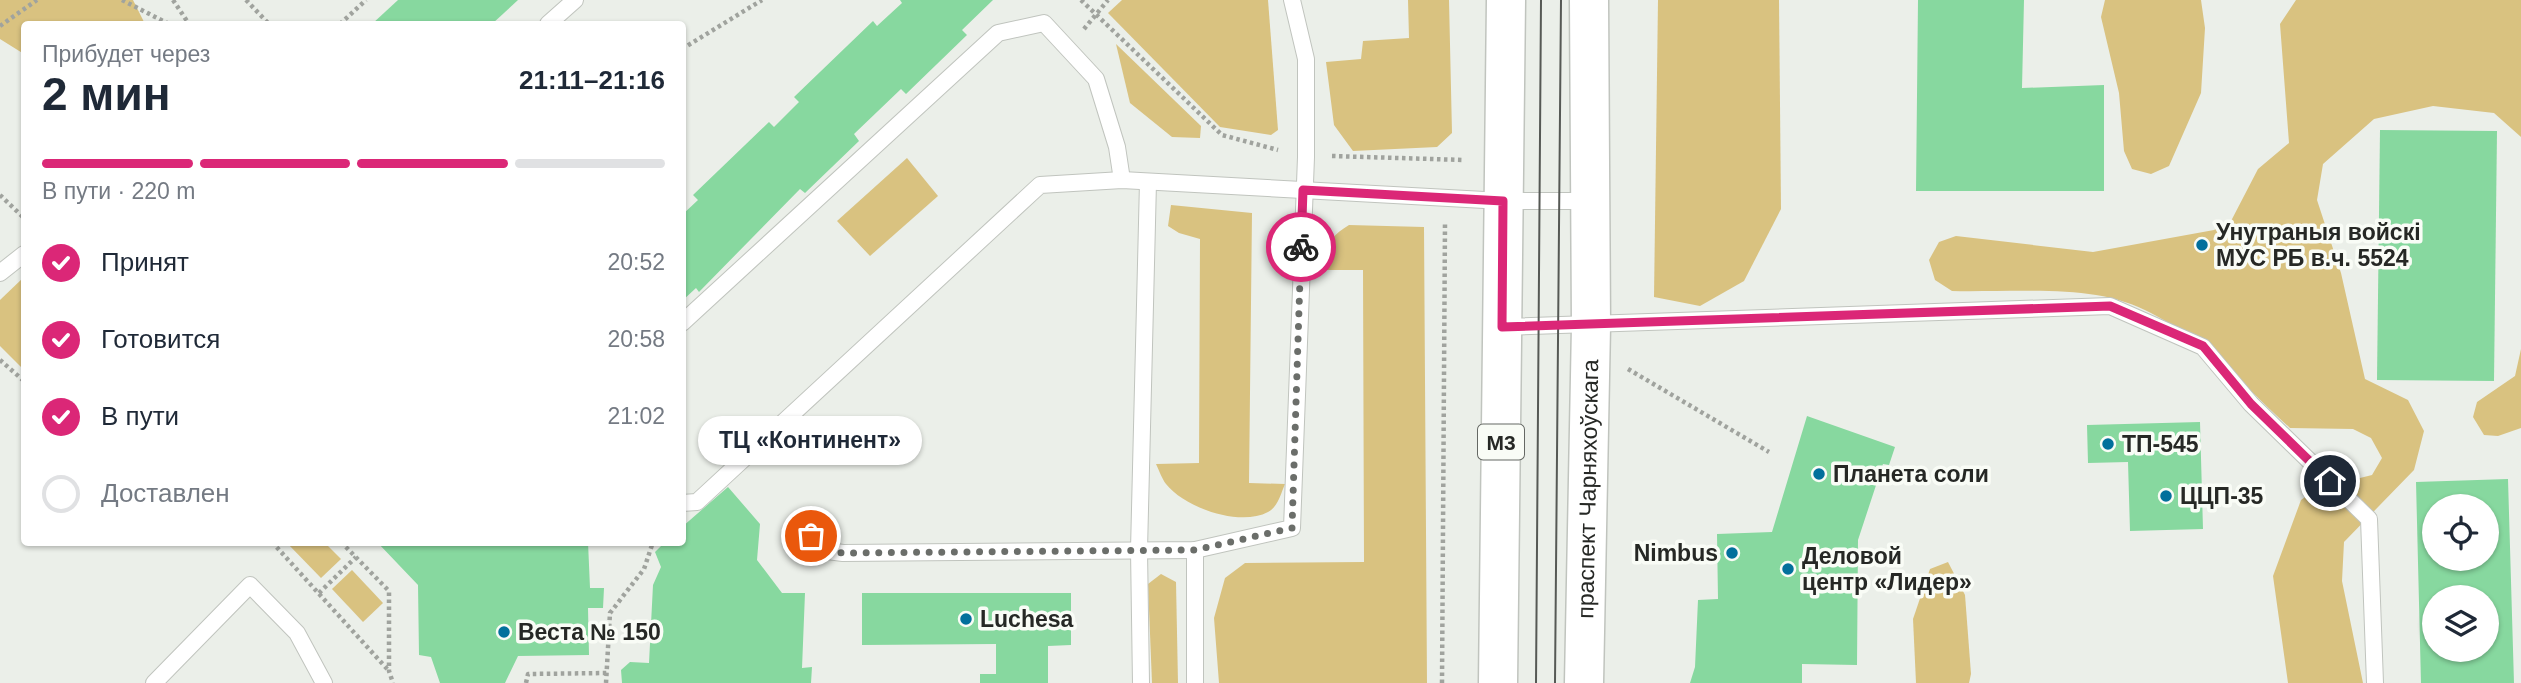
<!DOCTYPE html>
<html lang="ru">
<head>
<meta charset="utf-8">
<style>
	:root { --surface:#fff; --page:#f6f6f7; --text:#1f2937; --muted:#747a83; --line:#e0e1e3; --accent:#db2777 }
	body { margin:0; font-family:Arial,sans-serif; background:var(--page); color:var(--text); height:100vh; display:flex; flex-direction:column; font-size:26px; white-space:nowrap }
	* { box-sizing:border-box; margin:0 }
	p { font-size:23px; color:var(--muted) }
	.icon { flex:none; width:38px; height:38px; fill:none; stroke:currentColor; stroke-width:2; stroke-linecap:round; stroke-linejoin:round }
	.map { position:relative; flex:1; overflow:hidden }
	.drawer { position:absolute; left:21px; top:21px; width:665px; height:525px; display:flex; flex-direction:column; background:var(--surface); border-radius:7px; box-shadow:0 2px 5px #0004 }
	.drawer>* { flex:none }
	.controls { position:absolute; left:2422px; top:494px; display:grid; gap:14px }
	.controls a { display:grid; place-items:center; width:77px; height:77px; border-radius:50%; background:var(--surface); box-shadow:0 2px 5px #0004; font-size:35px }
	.pin { position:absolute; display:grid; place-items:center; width:60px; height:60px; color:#fff; margin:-30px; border:4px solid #fff; border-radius:50%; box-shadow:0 2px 7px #0007 }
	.courier { position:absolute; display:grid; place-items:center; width:70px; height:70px; margin:-35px; border:5px solid #db2777; border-radius:50%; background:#fff; color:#222; box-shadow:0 2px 9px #0007 }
	.bubble { position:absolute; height:49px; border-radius:24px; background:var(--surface); box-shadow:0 2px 5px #0004; font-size:23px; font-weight:700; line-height:49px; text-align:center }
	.headline em { font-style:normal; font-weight:700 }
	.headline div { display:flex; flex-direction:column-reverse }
	.headline { display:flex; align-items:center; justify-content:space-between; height:119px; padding:0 21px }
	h1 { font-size:46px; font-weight:700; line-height:52px }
	.bar { display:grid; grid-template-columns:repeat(4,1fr); gap:10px 7px; align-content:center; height:84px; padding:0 21px }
	.bar i { height:9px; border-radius:5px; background:var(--line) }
	.bar .selected { background:var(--accent) }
	.bar p { grid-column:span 4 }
	ol { padding:0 21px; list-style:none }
	li { display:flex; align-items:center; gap:21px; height:77px }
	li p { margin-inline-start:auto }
	li .icon { padding:7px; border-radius:50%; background:var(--accent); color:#fff; stroke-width:4 }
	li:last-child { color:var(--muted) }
	li i { width:38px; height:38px; border:4px solid var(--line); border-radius:50% }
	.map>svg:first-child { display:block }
</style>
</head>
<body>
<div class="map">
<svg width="2521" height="683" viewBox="0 0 2521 683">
	<rect width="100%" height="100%" fill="#ebefe9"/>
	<g fill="#d9c280">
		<path d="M0,0H133L145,24H24V54L0,39Z"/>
		<path d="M1122,0H1268L1278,130L1271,135L1220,127L1108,13Z"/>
		<path d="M1408,0H1449L1452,133L1437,147L1353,151L1334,125L1326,62L1361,59L1363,41L1409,38Z"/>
		<path d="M1658,0H1779L1781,209L1744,281L1700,306L1654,297Z"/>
		<path d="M2105,0H2201L2205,28L2201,93L2169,166L2151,174L2132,169L2124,151L2119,93L2101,17Z"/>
		<path d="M2296,0H2521V137L2494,113L2433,106L2374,119L2323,164L2317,200L2341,273L2365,379L2408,400L2424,431L2414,470L2344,542L2342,581L2363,683H2288L2273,576L2301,500L2316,489L2372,475L2382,458L2371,438L2353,429L2290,428C2233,376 2176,307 2096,295C2054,288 1996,292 1952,291L1935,280L1929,260L1939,242L1956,236L2093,252L2214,230L2231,221L2258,169L2289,143L2280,24Z"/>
		<path d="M1116,44L1201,126L1200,138L1172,137L1130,103Z"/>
		<path d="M907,158L938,196L870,256L837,221Z"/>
		<path d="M1171,205L1252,213L1249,483L1285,484C1281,493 1278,507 1268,512C1240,527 1185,508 1166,484C1162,479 1159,470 1156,464L1199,463L1200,239L1179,233L1168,226Z"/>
		<path d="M1349,225L1424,227L1427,683H1219L1214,618L1225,578L1245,563L1364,562L1363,270H1324C1324,248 1329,237 1349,225Z"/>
		<path d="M24,277V370L0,346V300Z"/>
		<path d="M2521,349V428L2498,436L2484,435L2473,417L2477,402L2515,376Z"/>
		<path d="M287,543H325L341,559L321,578Z"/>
		<path d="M1948,562L1965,595L1971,674L1969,683H1916L1913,619L1930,569Z"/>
		<path d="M352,570L383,603L363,622L332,589Z"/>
		<path d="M1161,574L1176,582L1178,683H1152L1148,584Z"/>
	</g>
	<g fill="#87d89f" fill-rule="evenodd">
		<path d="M398,0H518L492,24H372Z"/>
		<path d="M900,0H993L962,30L967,35L906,94L901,89L854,134L859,141L805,193L800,189L699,292L696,288L682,301V215L698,200L693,195L769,122L774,127L799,102L794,97L873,21L877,26L902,3Z"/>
		<path d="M1918,0H2024L2022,88L2104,85V191H1916Z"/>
		<path d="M2380,130L2497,131L2494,381L2377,380Z"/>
		<path d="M1807,416L1895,447L1889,465L1883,464L1858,540L1857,665L1802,664V683H1690L1695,667L1698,600L1718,599L1717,534L1772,532Z"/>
		<path d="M2200,422L2203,529L2130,531L2128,462L2088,463L2087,425Z"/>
		<path d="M2508,479L2514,683H2421L2416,482ZM2434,506H2487V558H2434ZM2434,597H2487V649H2434Z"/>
		<path d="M728,487L760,524L757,560L782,593H805L802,668L812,667L811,683H622L621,670L630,662L649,663L653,585L661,567L655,552L665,542H682V527Z"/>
		<path d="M377,542H588L590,588H604L603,608H588L589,655L518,656L505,683H440L431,657L419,655L418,585Z"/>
		<path d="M862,593H1071V645L1048,646V683H980V674H996V644L862,645Z"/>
	</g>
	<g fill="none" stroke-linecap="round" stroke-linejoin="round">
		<defs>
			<g id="service">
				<path d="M548,24L575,0"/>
				<path d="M0,273L24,254"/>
				<path d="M682,323L998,33L1044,23L1096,79L1117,147L1122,180"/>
				<path d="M1502,327L2110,306L2203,347L2251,404L2369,519L2375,683"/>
				<path d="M682,503L697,502L1040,185L1122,180L1503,201H1589"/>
				<path d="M811,515V536L820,550L843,553L1195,550L1292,528L1306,157V59L1292,0"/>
				<path d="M1195,550V683"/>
				<path d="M154,683L250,585L297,633L324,683"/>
				<path d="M1141,683L1139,550L1148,182"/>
			</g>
			<g id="primary">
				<path d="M1498,683L1506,0"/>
				<path id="s1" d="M1584,683L1591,326L1589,0"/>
			</g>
		</defs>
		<use href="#service" stroke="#c0c4be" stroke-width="18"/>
		<use href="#primary" stroke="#c0c4be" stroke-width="41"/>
		<g stroke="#a0a39e" stroke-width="4.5" stroke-dasharray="3.5 3.5" stroke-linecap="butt">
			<path d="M122,0L169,24"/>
			<path d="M173,0L189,24"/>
			<path d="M246,0L269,24"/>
			<path d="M1081,0L1222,135L1278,150"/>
			<path d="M340,24L366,0"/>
			<path d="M0,26L37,0"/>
			<path d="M1084,29L1108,0"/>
			<path d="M682,49L762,0"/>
			<path d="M1332,156L1464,160"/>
			<path d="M0,195L24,218"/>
			<path d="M0,360L24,381"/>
			<path d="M1628,369L1769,452"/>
			<path d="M272,542L389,671"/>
			<path d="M341,542L389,591V671L393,683"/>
			<path d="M319,593L356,557"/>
			<path d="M526,683L528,674L607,673"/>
			<path d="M606,683L610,613L644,569L653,542"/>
			<path d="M1442,683L1445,223"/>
		</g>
		<use href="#service" stroke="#fff" stroke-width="16"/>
		<use href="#primary" stroke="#fff" stroke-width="38"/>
		<g stroke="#565955" stroke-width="2">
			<path d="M1536,683L1541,0"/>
			<path d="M1555,683L1561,0"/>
		</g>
	</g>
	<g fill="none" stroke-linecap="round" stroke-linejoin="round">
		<path stroke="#6b6e6a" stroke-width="7" stroke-dasharray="0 12.6" d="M811,536L820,550L843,553L1195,550L1292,528L1301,247"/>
		<path stroke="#db2777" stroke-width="9" d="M1301,247L1303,190L1503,201L1502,327L2110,306L2203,346L2251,404L2330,481"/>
	</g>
	<g fill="#02709c" stroke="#f9fcf6" stroke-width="2.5">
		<circle cx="2202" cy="245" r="7"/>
		<circle cx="2108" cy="444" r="7"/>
		<circle cx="1819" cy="474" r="7"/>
		<circle cx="2166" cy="496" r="7"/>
		<circle cx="1732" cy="553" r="7"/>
		<circle cx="1788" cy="569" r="7"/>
		<circle cx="966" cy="619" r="7"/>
		<circle cx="504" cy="632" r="7"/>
	</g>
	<g text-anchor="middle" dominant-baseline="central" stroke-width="7" stroke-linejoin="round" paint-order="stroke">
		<rect fill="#f9fcf6" stroke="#656864" stroke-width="2" x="1478" y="424.5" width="46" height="35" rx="5"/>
		<g font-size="21" font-weight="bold" fill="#262825">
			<text x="1501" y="442">М3</text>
		</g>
		<g font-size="23" font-weight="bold" fill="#262825" stroke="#f9fcf6" text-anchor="start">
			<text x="2216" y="232">Унутраныя войскі<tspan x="2216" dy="26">МУС РБ в.ч. 5524</tspan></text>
			<text x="2122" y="444">ТП-545</text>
			<text x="1833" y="474">Планета соли</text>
			<text x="2180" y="496">ЦЦП-35</text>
			<text x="1718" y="553" text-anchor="end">Nimbus</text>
			<text x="1802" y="556">Деловой<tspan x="1802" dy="26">центр «Лидер»</tspan></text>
			<text x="980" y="619">Luchesa</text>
			<text x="518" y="632">Веста № 150</text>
		</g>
		<g font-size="23" fill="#262825" stroke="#f9fcf6">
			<text stroke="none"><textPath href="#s1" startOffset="194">праспект Чарняхоўскага</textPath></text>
		</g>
	</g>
</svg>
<div class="controls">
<a><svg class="icon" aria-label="locate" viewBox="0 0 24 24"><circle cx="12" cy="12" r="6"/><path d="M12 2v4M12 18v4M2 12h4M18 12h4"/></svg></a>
<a><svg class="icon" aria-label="layers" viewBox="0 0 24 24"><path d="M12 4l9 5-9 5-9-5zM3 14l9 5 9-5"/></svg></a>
</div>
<div class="pin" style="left:811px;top:536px;background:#ea580c"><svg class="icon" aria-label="bag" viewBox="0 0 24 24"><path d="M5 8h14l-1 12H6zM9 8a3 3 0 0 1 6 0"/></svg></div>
<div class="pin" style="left:2330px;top:481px;background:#1f2937"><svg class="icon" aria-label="home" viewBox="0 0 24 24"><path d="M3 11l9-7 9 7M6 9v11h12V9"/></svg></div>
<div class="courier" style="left:1301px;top:247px"><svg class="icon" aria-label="bike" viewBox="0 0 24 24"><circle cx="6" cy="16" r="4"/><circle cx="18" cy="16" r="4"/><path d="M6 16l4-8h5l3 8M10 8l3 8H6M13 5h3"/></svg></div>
<div class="bubble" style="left:698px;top:416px;width:224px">ТЦ «Континент»</div>
<section class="drawer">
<div class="headline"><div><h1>2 мин</h1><p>Прибудет через</p></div><em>21:11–21:16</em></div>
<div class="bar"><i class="selected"></i><i class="selected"></i><i class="selected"></i><i></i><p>В пути · 220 m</p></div>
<ol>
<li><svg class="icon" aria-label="check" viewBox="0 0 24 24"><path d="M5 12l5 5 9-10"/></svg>Принят<p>20:52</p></li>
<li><svg class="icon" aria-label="check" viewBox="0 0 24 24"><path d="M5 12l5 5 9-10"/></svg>Готовится<p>20:58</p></li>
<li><svg class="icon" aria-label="check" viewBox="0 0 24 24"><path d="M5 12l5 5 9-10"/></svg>В пути<p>21:02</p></li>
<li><i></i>Доставлен</li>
</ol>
</section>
</div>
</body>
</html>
